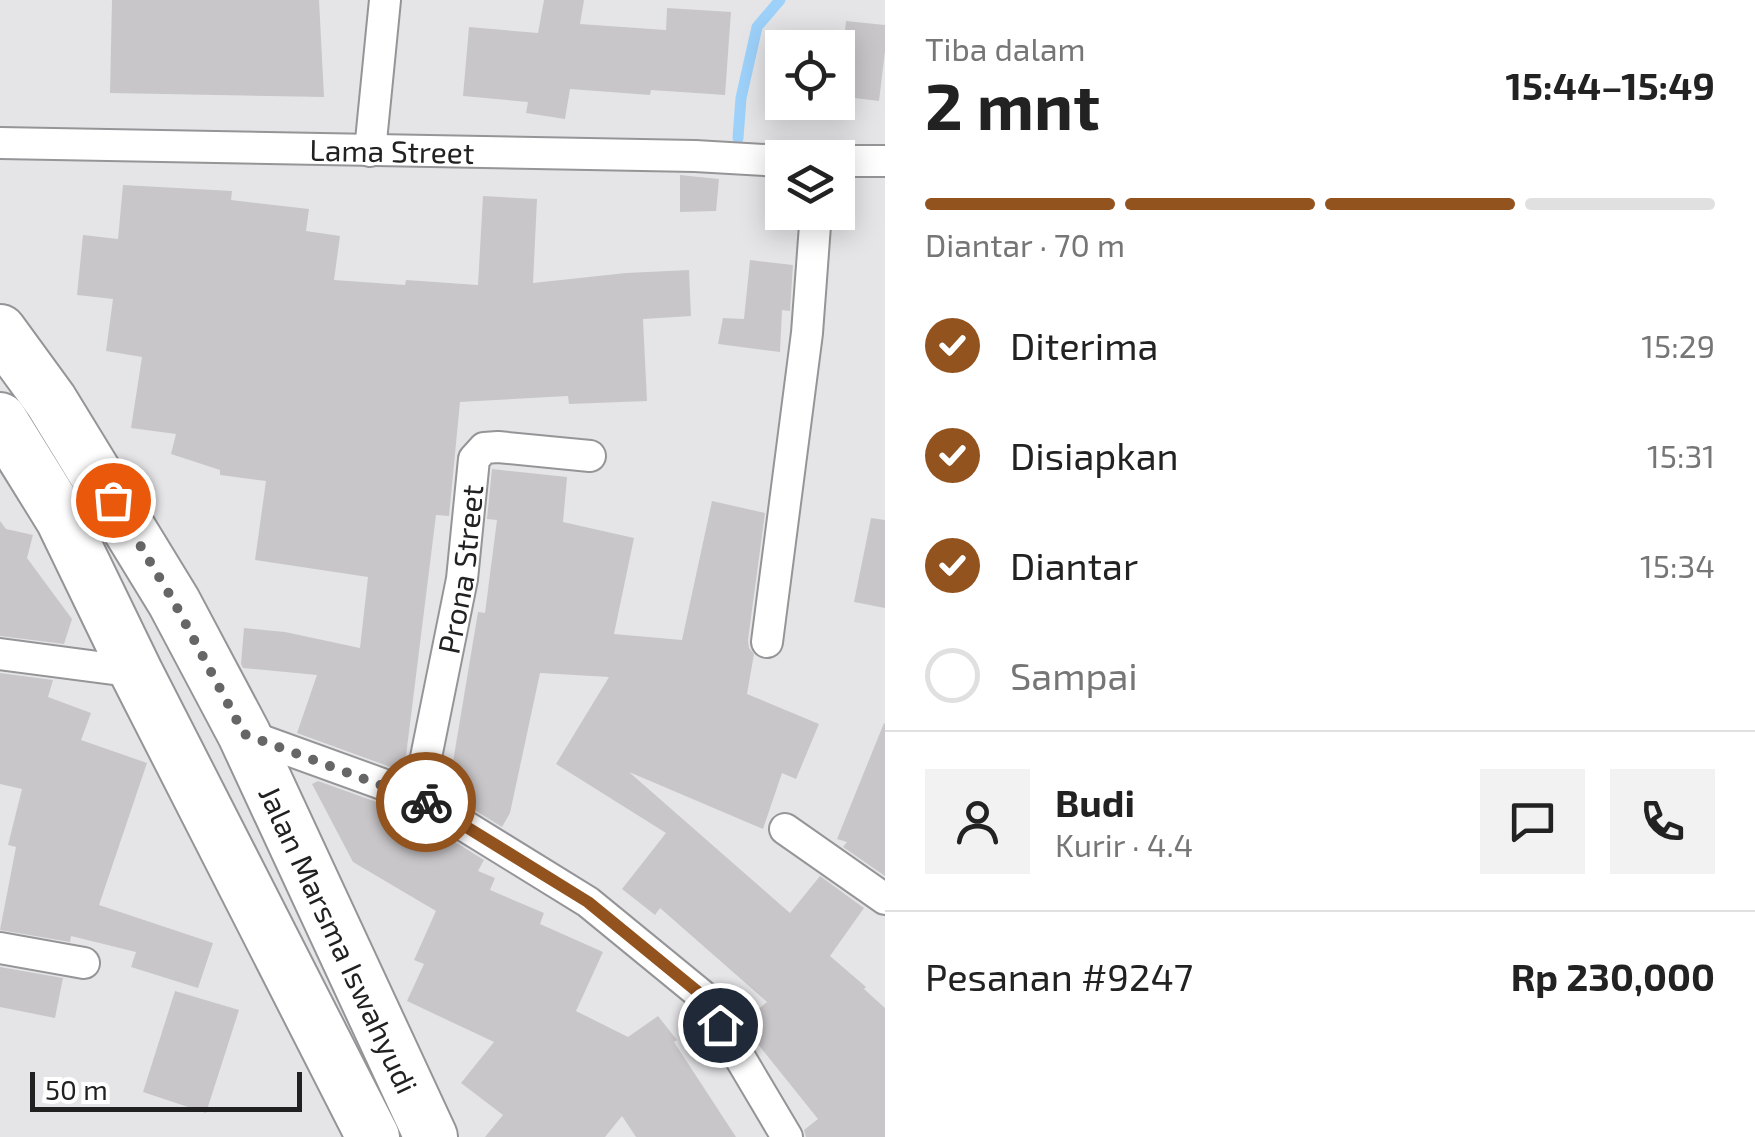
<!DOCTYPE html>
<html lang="id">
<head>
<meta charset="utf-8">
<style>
	:root { --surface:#fff; --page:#f2f2f2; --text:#222; --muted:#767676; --line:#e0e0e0; --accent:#93531e }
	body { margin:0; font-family:"Exo 2",sans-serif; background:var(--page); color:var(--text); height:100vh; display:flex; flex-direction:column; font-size:38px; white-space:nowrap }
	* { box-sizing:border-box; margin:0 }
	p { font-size:32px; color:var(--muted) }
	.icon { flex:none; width:55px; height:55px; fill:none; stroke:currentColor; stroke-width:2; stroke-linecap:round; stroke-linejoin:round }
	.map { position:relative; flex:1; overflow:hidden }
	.details { display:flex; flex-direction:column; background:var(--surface); width:870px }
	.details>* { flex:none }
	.buttons { position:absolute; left:765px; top:30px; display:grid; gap:20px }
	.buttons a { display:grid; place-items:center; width:90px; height:90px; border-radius:0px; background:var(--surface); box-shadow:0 5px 25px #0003; font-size:50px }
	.scale { position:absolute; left:30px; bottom:25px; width:272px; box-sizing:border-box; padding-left:10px; border:5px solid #212122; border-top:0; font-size:28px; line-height:35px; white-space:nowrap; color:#212122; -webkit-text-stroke:8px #fff; paint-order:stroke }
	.pin { position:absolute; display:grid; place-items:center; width:85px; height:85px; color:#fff; margin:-42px; border:5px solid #fff; border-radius:50%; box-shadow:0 2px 10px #0007 }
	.courier { position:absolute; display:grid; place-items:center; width:100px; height:100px; margin:-50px; border:8px solid #93531e; border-radius:50%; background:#fff; color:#222; box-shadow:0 2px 12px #0007 }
	.summary em { font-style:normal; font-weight:700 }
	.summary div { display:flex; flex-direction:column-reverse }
	.summary { display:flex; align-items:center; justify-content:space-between; height:170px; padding:0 40px }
	h1 { font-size:65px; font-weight:700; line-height:75px }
	.bar { display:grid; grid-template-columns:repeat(4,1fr); gap:15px 10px; align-content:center; height:120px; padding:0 40px }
	.bar i { height:12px; border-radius:8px; background:var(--line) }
	.bar .active { background:var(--accent) }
	.bar p { grid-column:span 4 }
	.line { display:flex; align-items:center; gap:25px; padding:0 40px; border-top:2px solid var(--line) }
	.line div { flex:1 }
	.round { display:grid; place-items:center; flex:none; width:105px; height:105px; border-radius:0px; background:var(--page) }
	ol { padding:0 40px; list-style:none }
	li { display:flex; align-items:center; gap:30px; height:110px }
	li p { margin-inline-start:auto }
	li .icon { padding:10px; border-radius:50%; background:var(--accent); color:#fff; stroke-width:4 }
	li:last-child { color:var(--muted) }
	li i { width:55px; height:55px; border:5px solid var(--line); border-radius:50% }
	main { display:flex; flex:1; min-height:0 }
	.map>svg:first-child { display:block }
</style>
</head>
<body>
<main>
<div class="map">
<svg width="885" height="1137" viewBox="0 0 885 1137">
	<rect width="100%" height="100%" fill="#e5e5e8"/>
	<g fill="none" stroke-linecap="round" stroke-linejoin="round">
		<path stroke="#9dd1fa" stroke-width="11" d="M738,138L741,98L757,27L780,0"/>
	</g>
	<g fill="#c8c6c9">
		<path d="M112,0H319L324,97L110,93Z"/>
		<path d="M544,0H584L580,24L666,30L667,8L731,12L725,95L651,90L650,95L570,89L565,119L526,113L528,102L463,96L469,27L538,33Z"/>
		<path d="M846,21L885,25V51L879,101L838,96Z"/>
		<path d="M680,175L719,179L716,211L680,212Z"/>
		<path d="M123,185L232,191L231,200L309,209L306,231L340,236L334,280L405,285L406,280L478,285L483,196L537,199L533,283L626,273L689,270L691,316L643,319L647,401L569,404L568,396L460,402L449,516L436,515L404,772L297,733L317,675L243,668L241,664L244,628L285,632L360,648L368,577L255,560L266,481L220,475V470L171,454L176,434L131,428L142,357L106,351L113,299L77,295L83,235L118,239Z"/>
		<path d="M750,260L793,265L790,311L782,310L780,352L718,344L723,318L744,319Z"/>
		<path d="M492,469L567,477L563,522L634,538L614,634L682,640L712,501L765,513L748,640L749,648L754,654L747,694L819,724L796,779L782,773L763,829L629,772L790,913L820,876L864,908L830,956L866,987L864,989L885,1008V1137H806L804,1130L818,1119L741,1023L767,1002L660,908L655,915L622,889L666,833L556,764L609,677L540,673L510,813L502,827L439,788L442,773L451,774L478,612L485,613L497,520L487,519Z"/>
		<path d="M871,518L885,520V608L854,602Z"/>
		<path d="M0,521L6,529L33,535L27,558L72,619L64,644L0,636Z"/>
		<path d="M0,673L53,680L48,697L91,713L81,740L147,763L99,905L213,943L198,988L131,967L136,952L71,936L70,942L0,930L16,847L8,845L22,789L0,784Z"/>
		<path d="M884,723L885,724V876L843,847L847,842L837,839Z"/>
		<path d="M318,781L410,814L484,860L478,871L495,878L490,890L544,913L540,924L603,952L576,1011L628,1037L658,1016L677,1040L674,1042L736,1137H636L622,1116L605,1137H485L503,1115L461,1083L494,1042L407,1001L424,964L414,960L436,911L353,862L312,784Z"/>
		<path d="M0,967L63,978L55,1018L0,1007Z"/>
		<path d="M175,991L239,1010L206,1113L143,1092Z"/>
	</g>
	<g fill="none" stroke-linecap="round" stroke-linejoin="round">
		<defs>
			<g id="street">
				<path id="s1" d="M0,143L695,156L782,161"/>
				<path d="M370,151L385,0"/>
				<path d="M838,161H885"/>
				<path d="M767,642L807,333L816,212"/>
				<path d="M0,654L136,672"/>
				<path d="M244,734L418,797L588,902L704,997L787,1137"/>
				<path id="s2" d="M418,797L462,579L474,459L484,448L498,447L590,456"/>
				<path d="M785,829L885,899"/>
				<path d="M0,948L84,963"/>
			</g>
			<g id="highway">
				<path id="s3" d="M0,331L51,401L174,602L244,734L431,1137"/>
				<path d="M0,419L62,519L136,672L373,1137"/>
			</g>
		</defs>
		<use href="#street" stroke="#959497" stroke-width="34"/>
		<use href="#highway" stroke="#959497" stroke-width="56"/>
		<use href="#street" stroke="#fff" stroke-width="30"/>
		<use href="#highway" stroke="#fff" stroke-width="52"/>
	</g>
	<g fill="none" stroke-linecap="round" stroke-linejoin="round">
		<path stroke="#666667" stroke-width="10" stroke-dasharray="0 18" d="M113,500L174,602L244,734L426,802"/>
		<path stroke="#93531e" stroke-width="12" d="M426,802L588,902L704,997L720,1025"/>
	</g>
	<g text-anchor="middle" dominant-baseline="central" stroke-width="9" stroke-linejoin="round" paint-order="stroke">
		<g font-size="30" fill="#212122" stroke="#fff">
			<text stroke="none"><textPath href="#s1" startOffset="392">Lama Street</textPath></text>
			<text stroke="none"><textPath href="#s2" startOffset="232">Prona Street</textPath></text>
			<text stroke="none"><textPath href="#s3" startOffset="698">Jalan Marsma Iswahyudi</textPath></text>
		</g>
	</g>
</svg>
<div class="buttons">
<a><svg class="icon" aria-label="locate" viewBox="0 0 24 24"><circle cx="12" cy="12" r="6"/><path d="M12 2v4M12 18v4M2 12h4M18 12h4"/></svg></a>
<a><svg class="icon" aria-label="layers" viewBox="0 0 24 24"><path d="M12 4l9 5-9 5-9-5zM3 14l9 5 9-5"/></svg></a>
</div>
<div class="scale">50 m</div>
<div class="pin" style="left:113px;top:500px;background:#ea580c"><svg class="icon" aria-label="bag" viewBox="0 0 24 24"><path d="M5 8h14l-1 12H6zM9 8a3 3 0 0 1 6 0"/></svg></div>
<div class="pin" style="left:720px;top:1025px;background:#1f2937"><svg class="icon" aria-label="home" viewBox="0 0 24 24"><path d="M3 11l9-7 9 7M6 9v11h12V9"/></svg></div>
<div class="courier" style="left:426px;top:802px"><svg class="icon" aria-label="bike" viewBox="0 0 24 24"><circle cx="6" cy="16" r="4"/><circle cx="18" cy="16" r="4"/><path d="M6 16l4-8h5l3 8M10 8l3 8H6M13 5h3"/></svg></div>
</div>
<section class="details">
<div class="summary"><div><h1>2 mnt</h1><p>Tiba dalam</p></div><em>15:44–15:49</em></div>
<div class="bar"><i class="active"></i><i class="active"></i><i class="active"></i><i></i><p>Diantar · 70 m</p></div>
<ol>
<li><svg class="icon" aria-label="check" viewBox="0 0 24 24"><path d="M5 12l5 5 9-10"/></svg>Diterima<p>15:29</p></li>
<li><svg class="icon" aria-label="check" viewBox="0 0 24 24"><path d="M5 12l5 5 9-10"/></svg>Disiapkan<p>15:31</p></li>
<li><svg class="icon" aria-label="check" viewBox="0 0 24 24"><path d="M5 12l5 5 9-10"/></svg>Diantar<p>15:34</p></li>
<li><i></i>Sampai</li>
</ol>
<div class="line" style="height:180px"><a class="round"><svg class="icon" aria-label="person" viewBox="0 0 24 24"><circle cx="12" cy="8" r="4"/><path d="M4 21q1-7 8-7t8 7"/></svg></a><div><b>Budi</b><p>Kurir · 4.4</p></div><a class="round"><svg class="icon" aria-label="chat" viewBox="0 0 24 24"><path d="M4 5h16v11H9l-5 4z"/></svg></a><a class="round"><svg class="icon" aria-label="phone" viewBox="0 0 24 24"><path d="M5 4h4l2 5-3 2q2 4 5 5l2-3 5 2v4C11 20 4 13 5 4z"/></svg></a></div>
<div class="line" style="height:130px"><div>Pesanan #9247</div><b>Rp 230,000</b></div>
</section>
</main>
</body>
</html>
